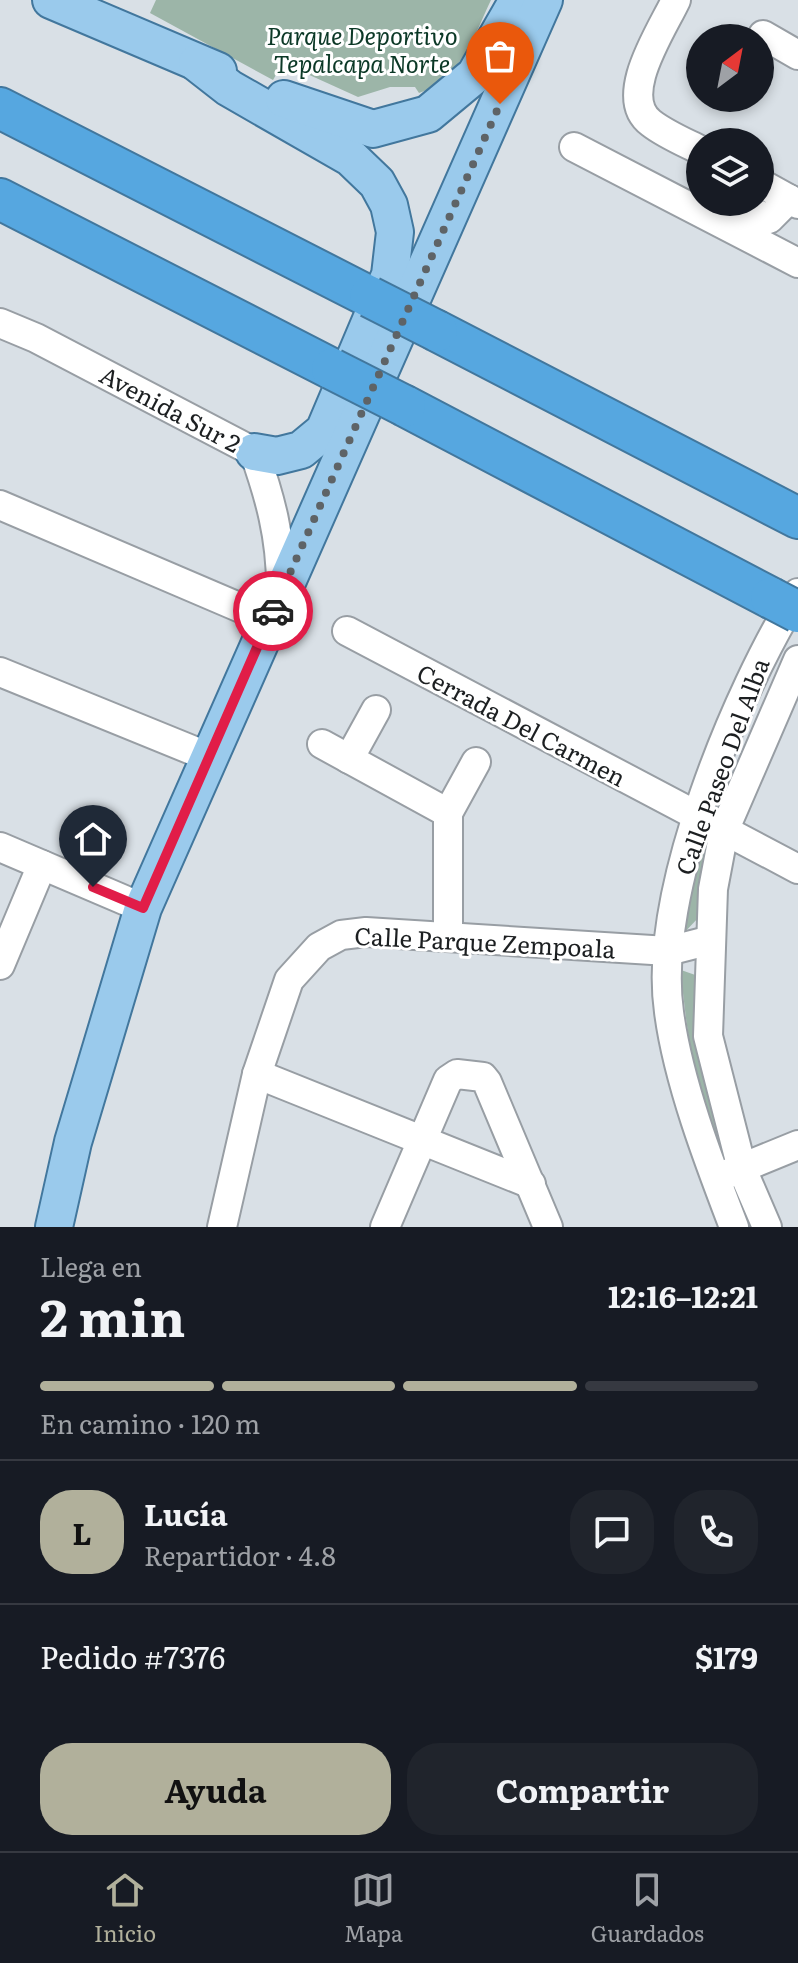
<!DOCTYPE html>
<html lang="es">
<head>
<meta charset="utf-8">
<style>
	:root { --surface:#171b24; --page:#20242c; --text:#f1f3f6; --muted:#9ea1a6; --line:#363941; --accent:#b1b09b }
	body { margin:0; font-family:Literata,serif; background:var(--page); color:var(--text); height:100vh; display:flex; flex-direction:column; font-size:30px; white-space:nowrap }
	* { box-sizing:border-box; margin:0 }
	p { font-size:26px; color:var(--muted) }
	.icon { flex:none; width:44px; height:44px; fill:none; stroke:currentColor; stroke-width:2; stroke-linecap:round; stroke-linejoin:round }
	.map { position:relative; height:1227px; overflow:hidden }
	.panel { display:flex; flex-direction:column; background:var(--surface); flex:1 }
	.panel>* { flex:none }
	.needle { width:52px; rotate:32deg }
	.tools { position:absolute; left:686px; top:24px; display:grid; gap:16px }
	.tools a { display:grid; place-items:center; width:88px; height:88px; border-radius:50%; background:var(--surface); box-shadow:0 4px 12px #0003; font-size:40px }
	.pin { position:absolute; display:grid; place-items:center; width:68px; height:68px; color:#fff; margin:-82px -34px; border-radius:50% 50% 50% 0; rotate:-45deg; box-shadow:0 0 8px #0007 }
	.pin .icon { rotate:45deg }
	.courier { position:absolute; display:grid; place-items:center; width:80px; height:80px; margin:-40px; border:6px solid #e11d48; border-radius:50%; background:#fff; color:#222; box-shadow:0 2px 10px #0007 }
	.overview em { font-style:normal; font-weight:700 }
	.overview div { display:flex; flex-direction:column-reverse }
	.overview { display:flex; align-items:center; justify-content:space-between; height:136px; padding:0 40px }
	h1 { font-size:52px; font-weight:700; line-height:60px }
	.bar { display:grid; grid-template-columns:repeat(4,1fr); gap:12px 8px; align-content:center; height:96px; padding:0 40px }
	.bar i { height:10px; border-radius:6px; background:var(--line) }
	.bar .active { background:var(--accent) }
	.bar p { grid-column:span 4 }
	.line { display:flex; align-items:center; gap:20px; padding:0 40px; border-top:2px solid var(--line) }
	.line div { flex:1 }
	.round { display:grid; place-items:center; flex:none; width:84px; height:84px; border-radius:32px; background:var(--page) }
	.action { display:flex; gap:16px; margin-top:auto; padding:16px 40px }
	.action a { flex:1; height:92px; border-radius:32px; background:var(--accent); color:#111; font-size:32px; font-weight:700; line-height:92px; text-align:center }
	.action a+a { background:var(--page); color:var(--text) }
	.menu { display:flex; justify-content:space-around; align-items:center; height:112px; border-top:2px solid var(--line); background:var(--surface); font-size:22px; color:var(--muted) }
	.menu a { display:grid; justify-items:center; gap:4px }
	.menu .active { color:var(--accent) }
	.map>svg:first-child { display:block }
</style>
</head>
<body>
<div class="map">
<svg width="798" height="1227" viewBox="0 0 798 1227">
	<rect width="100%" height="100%" fill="#d9e0e6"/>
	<g fill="#9cb5a8">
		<path d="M156,0H491C474,36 460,80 419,93L415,87H390L358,97L283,63L273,80L150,13Z"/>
		<path d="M699,832L714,837L700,916L681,936Z"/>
		<path d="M681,970L701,977L736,1158L719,1162C698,1100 686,1036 681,970Z"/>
	</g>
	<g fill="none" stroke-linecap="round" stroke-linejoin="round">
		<defs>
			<g id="minor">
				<path d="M676,0C662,30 616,97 651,123C665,134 684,142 700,150"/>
				<path d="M763,35L798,55"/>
				<path d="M574,147L798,263"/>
				<path d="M760,183L798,204"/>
				<path d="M730,202L769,219L789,199"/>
				<path d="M0,323L36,338L254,452C270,497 281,537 281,586"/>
				<path d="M0,505L269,620"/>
				<path d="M347,631L798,869"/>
				<path d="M0,672L209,757"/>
				<path d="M322,744L448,813"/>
				<path d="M349,759L376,710"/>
				<path d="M0,847L143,908"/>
				<path d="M448,934V813L476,762"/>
				<path d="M0,965L42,865"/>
				<path d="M257,1074L531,1184"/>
				<path d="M727,1174L798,1145"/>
				<path d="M222,1227L257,1074L289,980L319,947L341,935L366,932L668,951L711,940"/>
				<path d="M385,1227L448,1080L457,1074L483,1077L487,1082L548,1227"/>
				<path d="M734,1227C709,1162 678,1081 669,1012C652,894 736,692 798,593"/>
				<path d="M767,1227L742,1169L708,1036L713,889L724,831L798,660"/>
			</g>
			<g id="major">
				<path d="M51,0L218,71"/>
				<path d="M197,63L229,88L351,158L377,183L389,205L395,232L390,275L324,431L301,450L277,456L254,452"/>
				<path d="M284,99L373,129L428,114L475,75L518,0"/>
				<path d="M54,1227L73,1142L143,908L544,0"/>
			</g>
			<g id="highway">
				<path d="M0,108L370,297"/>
				<path d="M0,199L332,369"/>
				<path d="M437,331L798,518"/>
				<path d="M405,406L771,598"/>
			</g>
		</defs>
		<use href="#minor" stroke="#989ea4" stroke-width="32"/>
		<use href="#major" stroke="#42779d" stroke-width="40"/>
		<use href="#highway" stroke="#42779d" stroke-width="44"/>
		<use href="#minor" stroke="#fff" stroke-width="28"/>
		<use href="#major" stroke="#9acaec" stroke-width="36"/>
		<use href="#highway" stroke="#56a7e0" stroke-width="40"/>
		<defs>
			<g id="highway-bridge">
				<path d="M370,297L437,331"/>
				<path d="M332,369L405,406"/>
				<path d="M771,598L798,612"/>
			</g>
		</defs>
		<use href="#highway-bridge" stroke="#42779d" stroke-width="44" stroke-linecap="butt"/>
		<use href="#highway-bridge" stroke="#56a7e0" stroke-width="40"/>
	</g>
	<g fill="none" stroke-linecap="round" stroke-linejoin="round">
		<path stroke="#5e6366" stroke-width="8" stroke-dasharray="0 14.4" d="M273,611L500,104"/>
		<path stroke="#e11d48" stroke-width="10" d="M93,887L143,908L273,611"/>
	</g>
	<g text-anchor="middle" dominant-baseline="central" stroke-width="6" stroke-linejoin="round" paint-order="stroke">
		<g font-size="24" font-style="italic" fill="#0b3826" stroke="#fff">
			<text x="362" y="34">Parque Deportivo<tspan x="362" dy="28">Tepalcapa Norte</tspan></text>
		</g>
		<g font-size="24" fill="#1c1f21" stroke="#fff">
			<text transform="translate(171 408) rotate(28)">Avenida Sur 2</text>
			<text transform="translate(522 724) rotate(28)">Cerrada Del Carmen</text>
			<text transform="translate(721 766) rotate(-70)">Calle Paseo Del Alba</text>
			<text transform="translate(485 941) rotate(3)">Calle Parque Zempoala</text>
		</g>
	</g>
</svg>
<div class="tools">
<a><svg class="needle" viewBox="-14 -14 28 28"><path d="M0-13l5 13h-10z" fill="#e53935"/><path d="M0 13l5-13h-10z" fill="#9ea1a6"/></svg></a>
<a><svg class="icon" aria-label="layers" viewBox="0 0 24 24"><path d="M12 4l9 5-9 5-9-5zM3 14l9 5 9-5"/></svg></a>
</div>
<div class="pin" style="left:500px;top:104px;background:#ea580c"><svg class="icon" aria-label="bag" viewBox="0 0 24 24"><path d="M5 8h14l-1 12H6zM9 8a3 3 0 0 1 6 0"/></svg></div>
<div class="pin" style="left:93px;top:887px;background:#1f2937"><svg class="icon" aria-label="home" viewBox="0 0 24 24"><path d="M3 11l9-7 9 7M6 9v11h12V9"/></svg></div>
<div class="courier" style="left:273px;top:611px"><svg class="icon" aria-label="car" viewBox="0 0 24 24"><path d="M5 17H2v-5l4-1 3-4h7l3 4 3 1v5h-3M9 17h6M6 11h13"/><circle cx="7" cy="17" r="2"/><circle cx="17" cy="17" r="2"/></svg></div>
</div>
<section class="panel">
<div class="overview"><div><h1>2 min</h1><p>Llega en</p></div><em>12:16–12:21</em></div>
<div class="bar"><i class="active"></i><i class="active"></i><i class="active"></i><i></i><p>En camino · 120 m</p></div>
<div class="line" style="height:144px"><b class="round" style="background:var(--accent);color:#111">L</b><div><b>Lucía</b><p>Repartidor · 4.8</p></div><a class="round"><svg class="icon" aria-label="chat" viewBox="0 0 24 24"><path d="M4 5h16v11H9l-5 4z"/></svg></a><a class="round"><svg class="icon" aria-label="phone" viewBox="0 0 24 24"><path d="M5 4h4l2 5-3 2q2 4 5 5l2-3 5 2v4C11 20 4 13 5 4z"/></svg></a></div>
<div class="line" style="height:104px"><div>Pedido #7376</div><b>$179</b></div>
<div class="action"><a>Ayuda</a><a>Compartir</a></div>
</section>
<nav class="menu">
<a class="active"><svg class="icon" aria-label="home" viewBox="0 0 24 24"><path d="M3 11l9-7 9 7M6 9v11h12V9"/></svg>Inicio</a>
<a><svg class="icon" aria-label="map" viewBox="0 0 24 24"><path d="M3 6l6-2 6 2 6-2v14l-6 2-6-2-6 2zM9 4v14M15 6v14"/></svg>Mapa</a>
<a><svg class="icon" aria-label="saved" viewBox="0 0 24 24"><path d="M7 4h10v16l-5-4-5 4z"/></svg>Guardados</a>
</nav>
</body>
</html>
